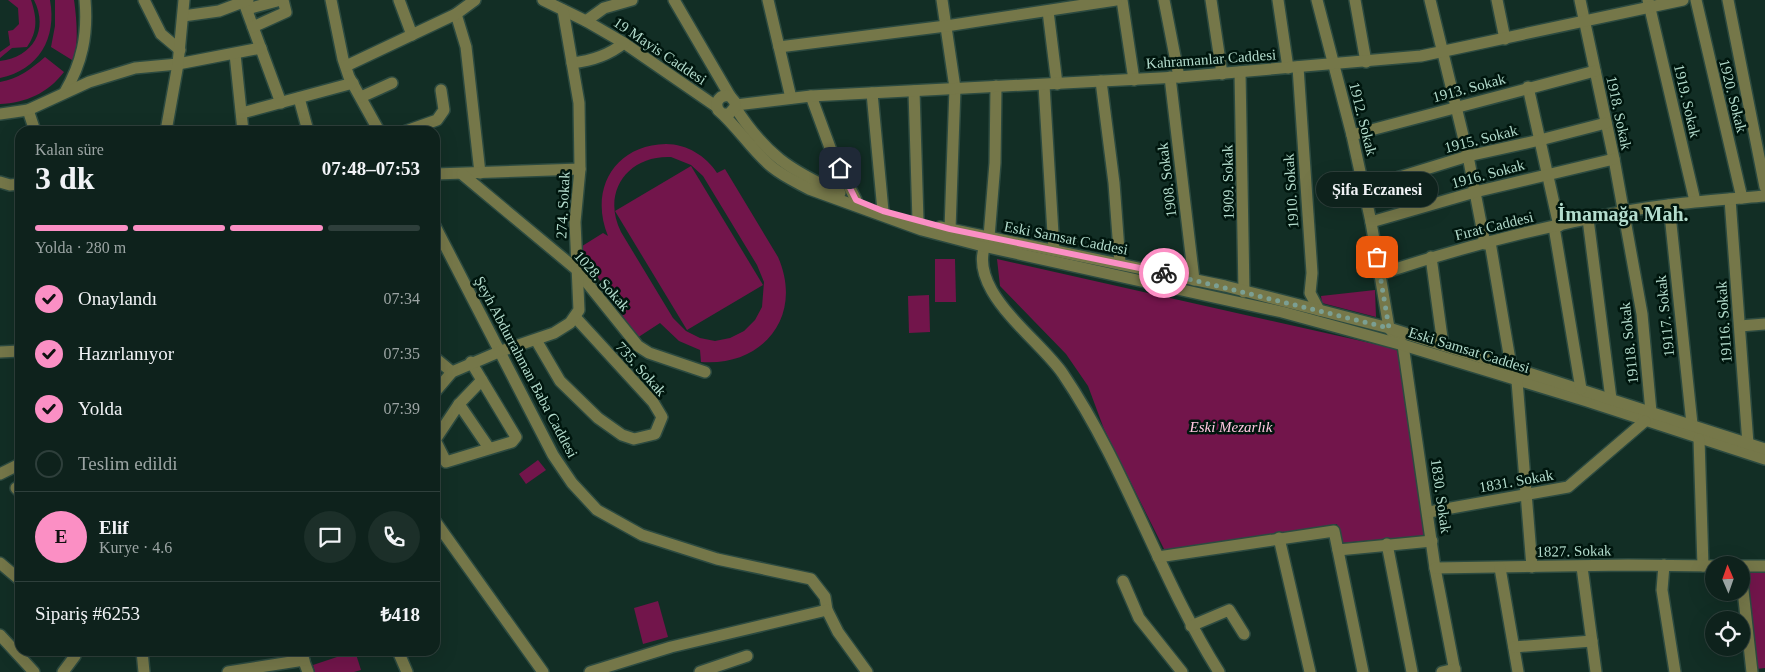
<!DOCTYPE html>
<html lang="tr">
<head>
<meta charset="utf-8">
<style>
	:root { --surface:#0e221c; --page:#1c2f29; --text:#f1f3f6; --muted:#9ba4a3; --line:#2e3f3b; --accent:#fb8fc4 }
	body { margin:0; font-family:"Times New Roman",serif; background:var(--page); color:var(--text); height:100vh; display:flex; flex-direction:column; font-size:19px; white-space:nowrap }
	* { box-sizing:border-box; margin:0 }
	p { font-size:16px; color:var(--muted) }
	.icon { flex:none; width:28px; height:28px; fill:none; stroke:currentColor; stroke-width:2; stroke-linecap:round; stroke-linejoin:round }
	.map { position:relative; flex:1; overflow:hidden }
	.drawer { position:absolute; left:15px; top:126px; width:425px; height:530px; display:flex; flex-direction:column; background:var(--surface); border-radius:15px; box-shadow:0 5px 20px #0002,0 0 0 1px var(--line) }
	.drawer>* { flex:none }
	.needle { width:32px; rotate:358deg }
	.fabs { position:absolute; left:1705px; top:556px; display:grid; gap:10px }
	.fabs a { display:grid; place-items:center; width:45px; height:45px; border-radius:50%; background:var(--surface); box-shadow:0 5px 20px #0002,0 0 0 1px var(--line); font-size:25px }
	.pin { position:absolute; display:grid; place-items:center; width:42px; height:42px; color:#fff; margin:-21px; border-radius:10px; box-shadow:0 2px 8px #0006 }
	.courier { position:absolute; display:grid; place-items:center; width:50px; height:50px; margin:-25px; border:4px solid #fb8fc4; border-radius:50%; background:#fff; color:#222; box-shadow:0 1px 6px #0007 }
	.bubble { position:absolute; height:35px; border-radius:18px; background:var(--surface); box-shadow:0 5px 20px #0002,0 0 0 1px var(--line); font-size:16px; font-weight:800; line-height:35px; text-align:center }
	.summary em { font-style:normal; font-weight:800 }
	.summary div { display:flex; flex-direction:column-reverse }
	.summary { display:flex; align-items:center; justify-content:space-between; height:85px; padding:0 20px }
	h1 { font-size:32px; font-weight:800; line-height:38px }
	.bar { display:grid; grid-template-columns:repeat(4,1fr); gap:8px 5px; align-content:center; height:60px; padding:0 20px }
	.bar i { height:6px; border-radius:4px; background:var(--line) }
	.bar .active { background:var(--accent) }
	.bar p { grid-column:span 4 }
	.line { display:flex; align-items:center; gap:12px; padding:0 20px; border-top:1px solid var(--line) }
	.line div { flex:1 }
	.round { display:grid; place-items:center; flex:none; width:52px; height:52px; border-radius:26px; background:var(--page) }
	ol { padding:0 20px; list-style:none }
	li { display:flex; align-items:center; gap:15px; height:55px }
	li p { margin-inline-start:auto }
	li .icon { padding:5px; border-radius:50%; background:var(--accent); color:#111; stroke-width:4 }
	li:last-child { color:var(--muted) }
	li i { width:28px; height:28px; border:2px solid var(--line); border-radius:50% }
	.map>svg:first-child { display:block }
</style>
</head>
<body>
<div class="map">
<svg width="1765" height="672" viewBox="0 0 1765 672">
	<rect width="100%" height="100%" fill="#122e25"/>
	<g fill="#72154b" fill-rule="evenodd">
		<path d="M8,0H31C37,18 38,31 27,47L12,48L0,58V52L10,45L8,31L13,30L19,24L18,8Z"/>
		<path d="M34,0H50C57,38 39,70 0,78V61C33,57 49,30 34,0Z"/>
		<path d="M55,0H74C76,13 80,50 72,60L51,47L55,26Z"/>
		<path d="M45,57L64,72C48,93 26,103 0,104V82C18,79 31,69 45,57Z"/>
		<path d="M666,144C687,144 706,156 717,173L725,169L778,257C804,316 763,367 701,362L700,350L679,341L660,323L637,338L579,248L603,233L608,236C589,190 614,145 666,144ZM671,157L691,165L703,176L757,265L764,282L762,307L755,320L744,331L730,338L715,341L700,338L686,331L673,318L621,232C601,192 628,155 671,157Z"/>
		<path d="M691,166L763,285L687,330L615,211Z"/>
		<path d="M935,259H955L956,302H935Z"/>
		<path d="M997,259L1397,349L1429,535L1342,543L1337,524L1165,551L1104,429L1088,386L1066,354L1000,286Z"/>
		<path d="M1375,290L1376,317L1322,303L1321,296Z"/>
		<path d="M929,295L930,332L909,333L908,296Z"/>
		<path d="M538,460L546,470L526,484L519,474Z"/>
		<path d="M1748,572H1765V668L1756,669Z"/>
		<path d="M658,601L668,637L643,644L634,608Z"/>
		<path d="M355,651L361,670L354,672H315L313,665Z"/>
	</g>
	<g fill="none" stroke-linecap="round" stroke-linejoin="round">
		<defs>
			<g id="minor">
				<path d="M144,0L161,34L180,50"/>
				<path d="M243,0L281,103"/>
				<path d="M331,0L343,59L349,77L379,131"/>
				<path d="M399,0L412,35"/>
				<path d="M543,0L586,21L624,43L717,107"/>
				<path d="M674,0L730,96"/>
				<path d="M768,0L791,98"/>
				<path d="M942,0L955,88L950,229"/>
				<path d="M1122,0L1134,80"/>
				<path d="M1164,0L1179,77"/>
				<path d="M1211,0L1222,74"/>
				<path d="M1278,0L1288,68"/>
				<path d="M1317,0L1352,135L1371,222L1389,328L1403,345L1435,568L1455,672"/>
				<path d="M1355,0L1366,62"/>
				<path d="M1430,0L1468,156L1485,244"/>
				<path d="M1497,0L1505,39"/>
				<path d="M1580,0L1614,159L1642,314L1651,412"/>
				<path d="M1648,0L1695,201"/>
				<path d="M1696,0L1742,198"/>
				<path d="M1728,0L1765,187"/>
				<path d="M247,9L281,0"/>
				<path d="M1048,11L1057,84"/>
				<path d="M456,14L466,47L480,173"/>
				<path d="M183,16L219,11L248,0"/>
				<path d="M586,21L604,8L632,0"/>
				<path d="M253,27L286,12L283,0"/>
				<path d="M779,47L946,26L1116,0"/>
				<path d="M235,54L243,131"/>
				<path d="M572,63C591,61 609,55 624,43"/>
				<path d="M346,66L456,14L475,0"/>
				<path d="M1298,67L1312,273L1310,293L1319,310"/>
				<path d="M1240,72L1244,292"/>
				<path d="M1170,77L1194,280"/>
				<path d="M1101,81L1114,183L1120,264"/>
				<path d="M1044,85L1054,250"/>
				<path d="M996,86L995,163L989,237C959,286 1039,338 1063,374C1126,467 1159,577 1219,672"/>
				<path d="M1528,87L1559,226"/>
				<path d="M914,91L918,221"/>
				<path d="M65,92C82,63 88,35 85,0"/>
				<path d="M872,93L883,211"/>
				<path d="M811,96L832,153L856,200"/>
				<path d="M361,97L392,83"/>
				<path d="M299,98L308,131"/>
				<path d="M736,105L811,96L1179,77L1421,56L1683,0"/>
				<path d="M735,107C765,154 789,170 840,193"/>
				<path d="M28,110L35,131"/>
				<path d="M242,113L353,83"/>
				<path d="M0,114L28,110L89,82L135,68L178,64L261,48"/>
				<path d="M723,114H729L735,107V102L730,96C721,94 714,101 718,110C738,127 752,151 772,167C783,176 796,182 809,189L922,230L983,246L1282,312L1403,345L1587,401L1765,459"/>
				<path d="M166,131L178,64L184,0"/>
				<path d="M406,131L437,120L444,110L441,90"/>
				<path d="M1352,135L1595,71"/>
				<path d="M435,174L580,169"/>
				<path d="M462,174L576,269L638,346L649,353L705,372"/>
				<path d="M0,182L10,185L20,184"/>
				<path d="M1364,188L1468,156L1540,140L1606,123"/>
				<path d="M1730,199L1748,444"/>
				<path d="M1669,205L1692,424"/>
				<path d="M1588,219L1611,399"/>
				<path d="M1371,222L1475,192L1614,159"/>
				<path d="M435,226L553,455L572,483L597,510L642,535L717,559L811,579L825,597L827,610L838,632L867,672"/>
				<path d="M940,227L1225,286L1389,328L1765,449"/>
				<path d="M1554,227L1581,389"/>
				<path d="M1490,242L1511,366"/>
				<path d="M1431,257L1443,345"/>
				<path d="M1380,274C1459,248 1540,227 1622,212C1669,203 1717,200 1765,196"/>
				<path d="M1740,326L1765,324"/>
				<path d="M536,340L560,381L598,418L622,435L634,439L655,434L662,417L653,402L575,317"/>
				<path d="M0,352L20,351"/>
				<path d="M435,358L452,372"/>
				<path d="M471,362L516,437L512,442L446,462L435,440L459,404L482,380"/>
				<path d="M1517,381L1532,567"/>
				<path d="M435,392L452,372L501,351L554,333L570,323L579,310L575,222L580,169L579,103L563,10"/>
				<path d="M459,404L489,448"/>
				<path d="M1699,439L1703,566"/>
				<path d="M0,474L20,464"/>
				<path d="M16,488L20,492"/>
				<path d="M1429,512L1568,487L1645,421"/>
				<path d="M435,521L543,672"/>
				<path d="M1279,538L1310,672"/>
				<path d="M1387,544L1412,672"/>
				<path d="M1338,550L1432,541"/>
				<path d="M1158,557L1334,531L1363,672"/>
				<path d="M0,563L20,580"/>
				<path d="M1664,565L1662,590L1675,672"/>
				<path d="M1741,566H1765"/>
				<path d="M1582,567L1596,672"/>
				<path d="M1435,568L1628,565L1714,566"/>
				<path d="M1500,568L1518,672"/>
				<path d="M1741,572L1752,672"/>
				<path d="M1123,581L1139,618L1182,672"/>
				<path d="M1191,626L1229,610L1244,634"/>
				<path d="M0,635L34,672"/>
				<path d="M1514,647L1592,641"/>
				<path d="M142,651L144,672"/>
				<path d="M300,651L308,672"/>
				<path d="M398,651L407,672"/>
				<path d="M63,672L75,656"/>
				<path d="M228,672L304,660"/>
				<path d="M590,672L671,647L827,610"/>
				<path d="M700,672L747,656"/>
				<path d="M1442,672L1455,669"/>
			</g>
		</defs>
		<use href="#minor" stroke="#2c4a40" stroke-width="14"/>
		<use href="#minor" stroke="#757749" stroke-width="11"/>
	</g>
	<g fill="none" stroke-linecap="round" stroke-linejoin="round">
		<path stroke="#7b9f92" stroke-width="5" stroke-dasharray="0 9" d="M1164,273L1389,328L1377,257"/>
		<path stroke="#fb8fc4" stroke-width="6" d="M840,168L856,200L883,211L950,229L1164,273"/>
	</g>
	<g text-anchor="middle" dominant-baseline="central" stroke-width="5" stroke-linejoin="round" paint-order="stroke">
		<g font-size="15" fill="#b3dccd" stroke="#00160e">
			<text transform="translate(660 51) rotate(34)">19 Mayis Caddesi</text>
			<text transform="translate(1211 59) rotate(-4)">Kahramanlar Caddesi</text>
			<text transform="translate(1469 88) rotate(-15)">1913. Sokak</text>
			<text transform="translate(1733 96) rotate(76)">1920. Sokak</text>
			<text transform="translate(1687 101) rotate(77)">1919. Sokak</text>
			<text transform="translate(1619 113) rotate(78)">1918. Sokak</text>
			<text transform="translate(1363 119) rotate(76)">1912. Sokak</text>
			<text transform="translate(1481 139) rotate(-14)">1915. Sokak</text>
			<text transform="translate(1488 174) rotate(-15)">1916. Sokak</text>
			<text transform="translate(1167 180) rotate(-97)">1908. Sokak</text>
			<text transform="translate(1228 182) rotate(-91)">1909. Sokak</text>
			<text transform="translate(1291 191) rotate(-94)">1910. Sokak</text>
			<text transform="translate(563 205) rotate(-87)">274. Sokak</text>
			<text transform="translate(1494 226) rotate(-14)">Fırat Caddesi</text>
			<text transform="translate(1066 238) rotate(11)">Eski Samsat Caddesi</text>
			<text transform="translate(602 281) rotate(48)">1028. Sokak</text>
			<text transform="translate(1665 316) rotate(-96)">19117. Sokak</text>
			<text transform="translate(1724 322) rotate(-94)">19116. Sokak</text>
			<text transform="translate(1629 343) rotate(-96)">19118. Sokak</text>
			<text transform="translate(1469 350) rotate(17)">Eski Samsat Caddesi</text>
			<text transform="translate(526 367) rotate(62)">Şeyh Abdurrahman Baba Caddesi</text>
			<text transform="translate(641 369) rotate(48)">735. Sokak</text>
			<text transform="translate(1516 481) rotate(-10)">1831. Sokak</text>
			<text transform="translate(1441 496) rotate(82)">1830. Sokak</text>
			<text transform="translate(1574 551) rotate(-1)">1827. Sokak</text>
		</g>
		<g font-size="15" font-style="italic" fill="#ffc7e0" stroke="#00160e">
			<text x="1231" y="427">Eski Mezarlık</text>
		</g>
		<g font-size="20" font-weight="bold" fill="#b3dccd" stroke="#00160e">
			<text x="1623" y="214">İmamağa Mah.</text>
		</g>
	</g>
</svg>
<div class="fabs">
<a><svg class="needle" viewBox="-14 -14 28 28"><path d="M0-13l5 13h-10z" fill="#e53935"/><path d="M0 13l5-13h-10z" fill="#9ba4a3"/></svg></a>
<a><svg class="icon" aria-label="locate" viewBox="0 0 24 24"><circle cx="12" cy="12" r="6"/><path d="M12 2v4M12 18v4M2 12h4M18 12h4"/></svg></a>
</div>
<div class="pin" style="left:1377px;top:257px;background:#ea580c"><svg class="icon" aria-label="bag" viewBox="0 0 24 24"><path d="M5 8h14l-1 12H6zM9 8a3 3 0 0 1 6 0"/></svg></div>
<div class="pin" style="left:840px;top:168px;background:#1f2937"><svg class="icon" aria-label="home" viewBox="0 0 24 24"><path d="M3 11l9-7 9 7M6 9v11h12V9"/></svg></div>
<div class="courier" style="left:1164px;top:273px"><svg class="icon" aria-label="bike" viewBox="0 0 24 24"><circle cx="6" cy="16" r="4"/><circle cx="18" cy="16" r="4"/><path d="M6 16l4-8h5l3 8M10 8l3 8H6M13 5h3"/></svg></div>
<div class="bubble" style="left:1316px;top:172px;width:122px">Şifa Eczanesi</div>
<section class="drawer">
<div class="summary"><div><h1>3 dk</h1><p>Kalan süre</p></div><em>07:48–07:53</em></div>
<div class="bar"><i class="active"></i><i class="active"></i><i class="active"></i><i></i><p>Yolda · 280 m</p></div>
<ol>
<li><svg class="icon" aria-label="check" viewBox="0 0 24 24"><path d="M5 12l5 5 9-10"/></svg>Onaylandı<p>07:34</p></li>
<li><svg class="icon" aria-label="check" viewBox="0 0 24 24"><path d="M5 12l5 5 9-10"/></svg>Hazırlanıyor<p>07:35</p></li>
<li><svg class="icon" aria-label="check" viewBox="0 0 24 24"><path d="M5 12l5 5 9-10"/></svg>Yolda<p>07:39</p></li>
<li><i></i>Teslim edildi</li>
</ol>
<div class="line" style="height:90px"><b class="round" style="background:var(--accent);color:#111">E</b><div><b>Elif</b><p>Kurye · 4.6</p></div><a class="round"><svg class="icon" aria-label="chat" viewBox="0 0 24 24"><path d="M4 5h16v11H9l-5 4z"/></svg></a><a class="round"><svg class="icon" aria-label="phone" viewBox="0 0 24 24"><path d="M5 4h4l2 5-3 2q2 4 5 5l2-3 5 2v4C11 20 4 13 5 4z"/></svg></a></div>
<div class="line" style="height:65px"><div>Sipariş #6253</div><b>₺418</b></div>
</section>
</div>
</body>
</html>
